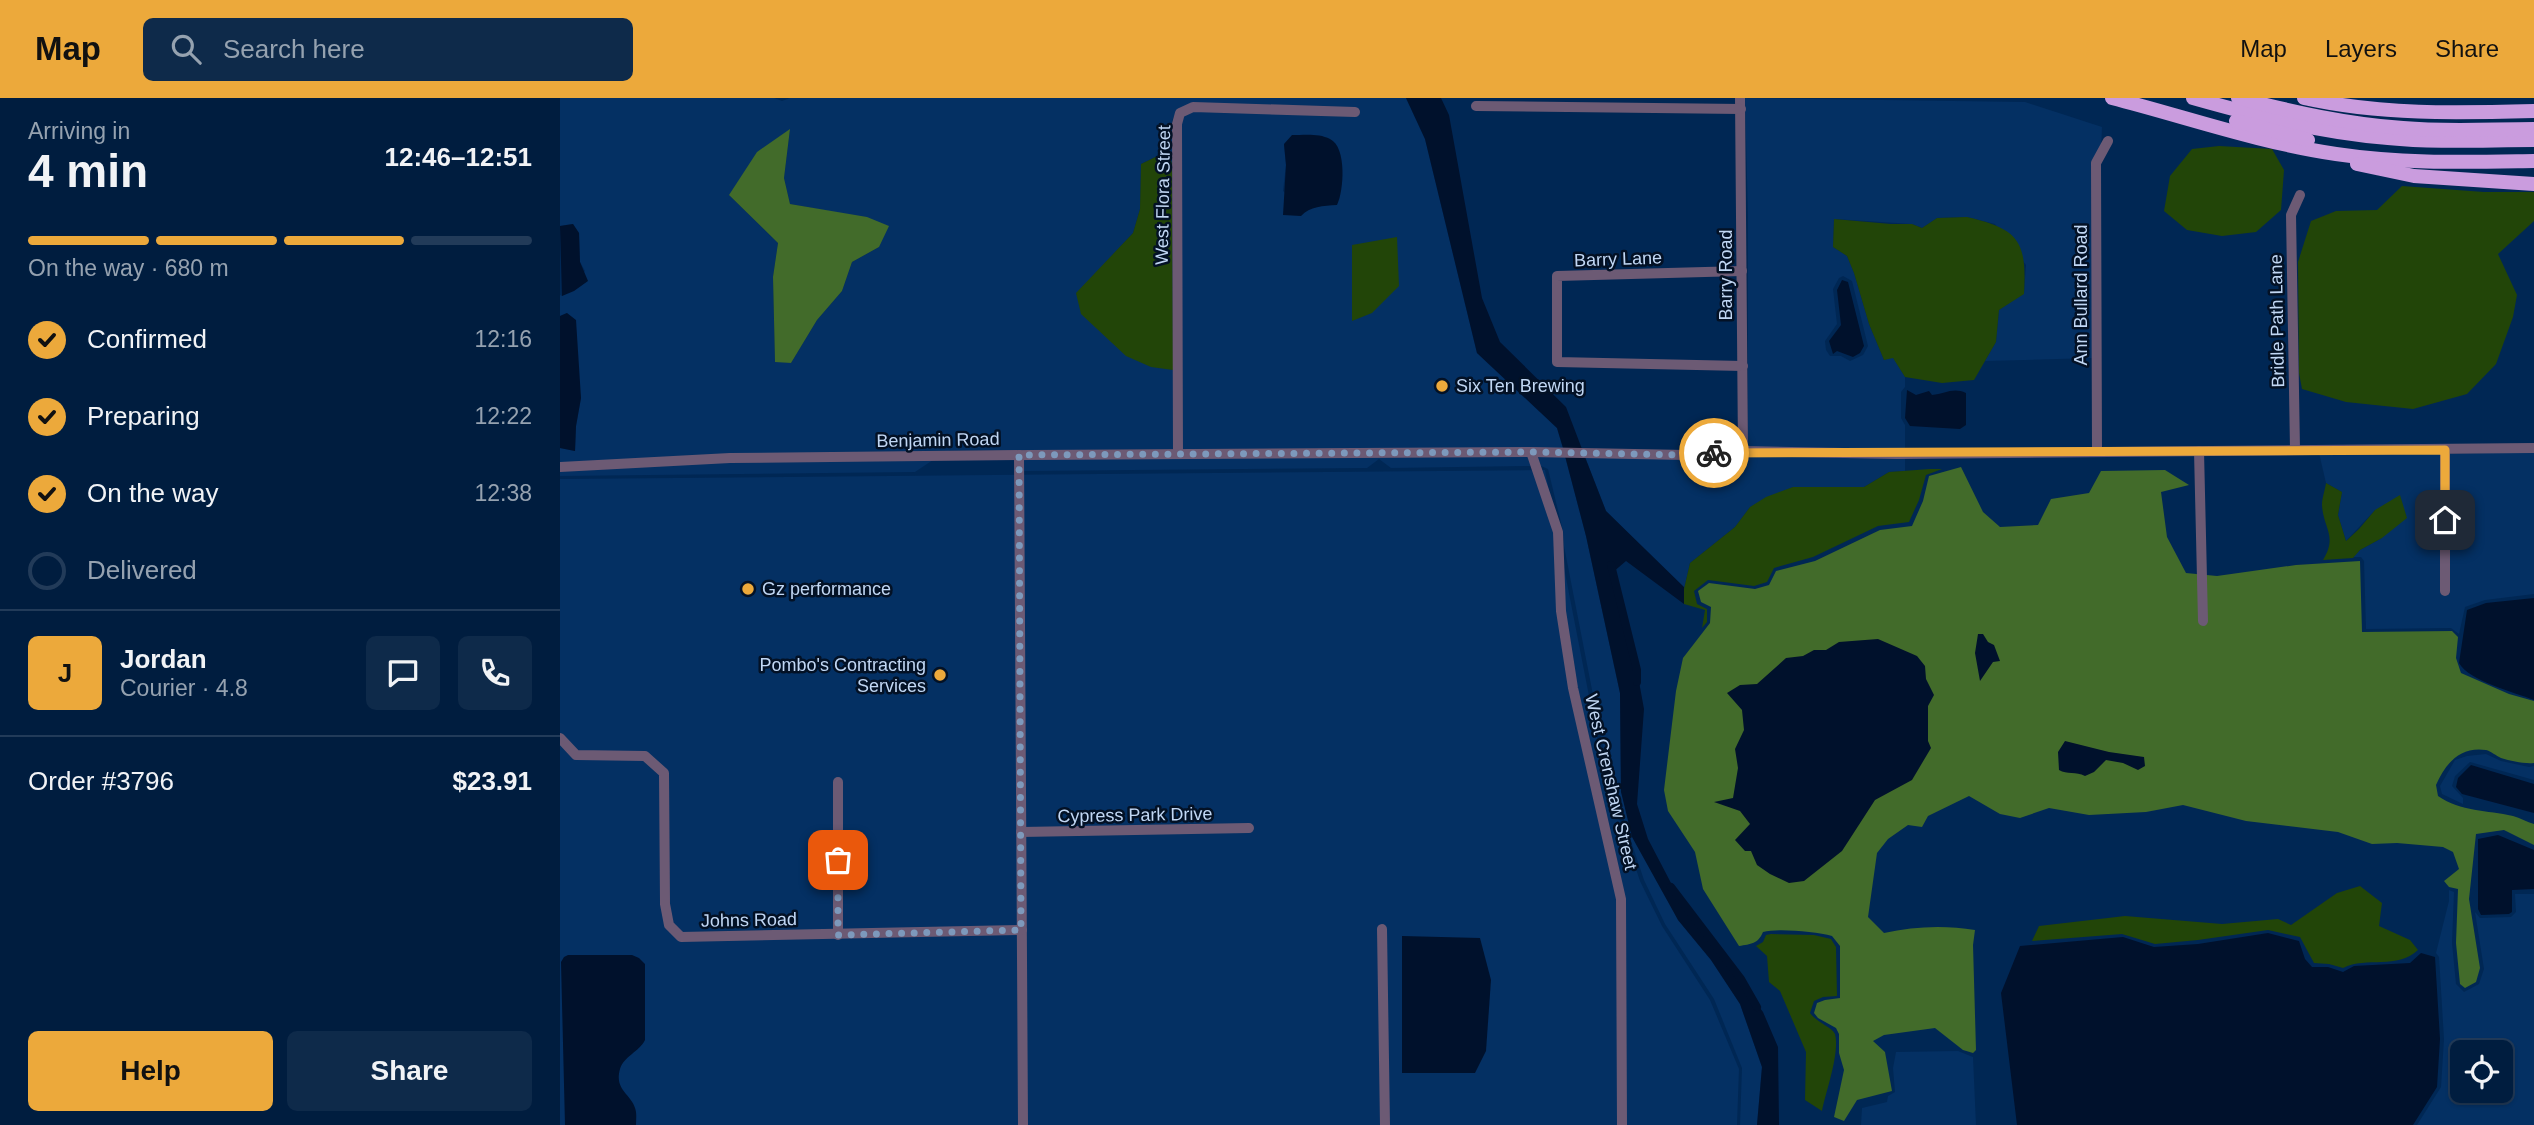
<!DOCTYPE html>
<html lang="en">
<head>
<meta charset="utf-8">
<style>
	:root { --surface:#001d3f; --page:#0e2a4a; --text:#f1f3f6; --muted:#95a2b0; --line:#223b59; --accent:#eca93b }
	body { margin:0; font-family:Arial,sans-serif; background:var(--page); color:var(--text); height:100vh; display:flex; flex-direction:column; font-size:26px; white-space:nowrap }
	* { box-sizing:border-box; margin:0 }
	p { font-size:23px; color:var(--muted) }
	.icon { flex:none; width:38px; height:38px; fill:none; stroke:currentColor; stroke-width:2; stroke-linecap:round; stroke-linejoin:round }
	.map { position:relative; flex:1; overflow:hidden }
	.details { display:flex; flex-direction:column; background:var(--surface); width:560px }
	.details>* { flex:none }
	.fabs { position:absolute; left:1890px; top:942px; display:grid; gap:14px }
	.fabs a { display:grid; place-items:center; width:63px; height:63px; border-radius:10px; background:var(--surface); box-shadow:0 2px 5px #0004,0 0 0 2px var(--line); font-size:35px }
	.pin { position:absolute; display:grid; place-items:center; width:60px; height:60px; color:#fff; margin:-30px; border-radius:14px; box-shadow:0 4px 10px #0006 }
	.courier { position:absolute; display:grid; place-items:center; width:70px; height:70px; margin:-35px; border:5px solid #eca93b; border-radius:50%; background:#fff; color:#222; box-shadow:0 2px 9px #0007 }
	.head em { font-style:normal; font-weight:800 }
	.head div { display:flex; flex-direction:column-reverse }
	.head { display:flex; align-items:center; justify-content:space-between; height:119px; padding:0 28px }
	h1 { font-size:46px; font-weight:800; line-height:52px }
	.bar { display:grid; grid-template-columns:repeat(4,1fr); gap:10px 7px; align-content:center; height:84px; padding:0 28px }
	.bar i { height:9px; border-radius:5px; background:var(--line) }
	.bar .active { background:var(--accent) }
	.bar p { grid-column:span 4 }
	.line { display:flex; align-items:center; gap:18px; padding:0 28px; border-top:2px solid var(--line) }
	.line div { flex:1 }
	.round { display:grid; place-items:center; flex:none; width:74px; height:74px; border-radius:10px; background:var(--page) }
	ol { padding:0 28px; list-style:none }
	li { display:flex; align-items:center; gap:21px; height:77px }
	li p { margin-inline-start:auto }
	li .icon { padding:7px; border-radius:50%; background:var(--accent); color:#111; stroke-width:4 }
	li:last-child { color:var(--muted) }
	li i { width:38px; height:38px; border:4px solid var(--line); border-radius:50% }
	.action { display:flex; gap:14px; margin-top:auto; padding:14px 28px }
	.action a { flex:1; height:80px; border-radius:10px; background:var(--accent); color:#111; font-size:28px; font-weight:800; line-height:80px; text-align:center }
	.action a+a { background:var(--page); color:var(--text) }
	header { display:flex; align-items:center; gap:42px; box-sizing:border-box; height:98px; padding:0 35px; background:var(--accent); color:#111 }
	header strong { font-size:33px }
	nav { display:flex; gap:38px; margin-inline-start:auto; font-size:24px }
	.search { width:490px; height:63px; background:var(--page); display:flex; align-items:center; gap:18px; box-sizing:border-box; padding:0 24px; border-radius:10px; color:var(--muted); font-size:26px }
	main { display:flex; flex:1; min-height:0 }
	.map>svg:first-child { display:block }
</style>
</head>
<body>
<header>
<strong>Map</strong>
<div class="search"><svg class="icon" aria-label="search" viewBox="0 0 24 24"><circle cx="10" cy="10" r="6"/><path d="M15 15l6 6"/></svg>Search here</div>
<nav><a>Map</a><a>Layers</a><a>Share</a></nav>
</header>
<main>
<section class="details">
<div class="head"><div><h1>4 min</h1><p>Arriving in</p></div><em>12:46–12:51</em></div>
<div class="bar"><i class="active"></i><i class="active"></i><i class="active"></i><i></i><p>On the way · 680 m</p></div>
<ol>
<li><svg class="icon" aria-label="check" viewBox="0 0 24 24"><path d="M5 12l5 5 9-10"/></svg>Confirmed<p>12:16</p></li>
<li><svg class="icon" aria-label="check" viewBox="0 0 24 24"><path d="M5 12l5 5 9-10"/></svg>Preparing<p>12:22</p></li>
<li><svg class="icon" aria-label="check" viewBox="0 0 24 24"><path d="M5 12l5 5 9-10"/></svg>On the way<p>12:38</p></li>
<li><i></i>Delivered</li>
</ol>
<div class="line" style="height:126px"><b class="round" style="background:var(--accent);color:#111">J</b><div><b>Jordan</b><p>Courier · 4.8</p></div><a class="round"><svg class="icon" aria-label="chat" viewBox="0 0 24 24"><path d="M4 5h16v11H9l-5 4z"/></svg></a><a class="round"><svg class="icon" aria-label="phone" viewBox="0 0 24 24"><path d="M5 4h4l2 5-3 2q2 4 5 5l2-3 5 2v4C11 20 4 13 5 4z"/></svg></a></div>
<div class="line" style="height:91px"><div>Order #3796</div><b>$23.91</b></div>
<div class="action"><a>Help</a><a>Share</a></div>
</section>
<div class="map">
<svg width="1974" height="1027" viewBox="0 0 1974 1027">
	<rect width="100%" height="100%" fill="#002754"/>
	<g fill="#043063" fill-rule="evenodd">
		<path d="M0,0H214L222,3L230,0H846L865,41L917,255L997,330L1003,350L623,351L621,25L624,18L634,13L799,18L800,11L634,5L616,14L612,23V66L607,53L581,66L580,111L573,135L516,196L613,272L614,351L386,353L0,365V350L15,353L16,328L21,300L7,215L0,218V197L2,198L25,173L20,164L19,135L13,126L0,128ZM230,32L224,80L230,106L268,113L319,149L292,164L282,193L257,222L231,265L215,263L213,179L218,145L169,97ZM724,47L782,77L779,102L746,112L723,93L726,67Z"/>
		<path d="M1185,0L1465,4L1542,29L1532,260L1425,263L1436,244L1439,212L1464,195L1466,167L1435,126L1407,119L1377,120L1362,130L1352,126L1274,121L1273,149L1287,158L1294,175L1309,226L1324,262L1333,259L1345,279V289L1341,294V320L1345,327V352L1188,349V120ZM1283,178L1292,183L1308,248L1303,257L1290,263L1281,258H1270L1266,252L1265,243L1277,226L1273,191L1279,180Z"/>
		<path d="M1974,354V496L1925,502L1905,509L1899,536L1891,530L1806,531L1804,463L1801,459H1793L1800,452L1822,440L1815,412L1786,443L1778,417L1782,394L1766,385L1759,355L1880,356L1881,497L1890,496V356Z"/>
		<path d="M968,358L971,368L831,370L819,361L807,370L464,373V361Z"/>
		<path d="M977,358H1005L1026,438L1060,595L1061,694L1118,822L1151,862L1180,906L1202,969L1197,1027H1180L1182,970L1154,901L1105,826L1084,782L1048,674L1004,448L1003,433L988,371L981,368Z"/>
		<path d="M1186,358L1345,360V373L1329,374L1304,389H1233L1190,409L1175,429L1130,465L1124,491L1046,413L1025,359L1185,361Z"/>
		<path d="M373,362L355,374L0,378V373L171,364Z"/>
		<path d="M985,372L1044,675L1080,783L1102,828L1150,902L1179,971L1177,1027H0V381Z"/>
		<path d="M1926,656L1941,663L1969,669L1974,668V682L1910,664L1895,678L1892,688L1903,700V706L1882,696L1880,688L1895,662L1907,658Z"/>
		<path d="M1889,792L1894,794L1892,845L1896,886L1904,894L1919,886L1924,871L1915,814L1920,820L1951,819L1956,814L1955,796H1974V1027H1857L1881,989L1884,941L1879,859L1876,855L1889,803ZM1902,954H1941V992H1902Z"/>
		<path d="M1398,953L1413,959L1416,1027H1301L1302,1010L1327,1004L1328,998L1335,994L1333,970L1336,954Z"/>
	</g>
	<g fill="#224508">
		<path d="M1659,48L1712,51L1724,72L1721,112L1696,134L1662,138L1627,132L1604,113L1610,78L1632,51Z"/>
		<path d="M608,53L612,66L613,272L591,269L566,258L521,216L516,195L573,135L580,111L581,66Z"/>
		<path d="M1842,88L1924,94H1974V123L1938,156L1957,197L1953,219L1936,266L1907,296L1853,311L1786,304L1742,291L1739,275L1738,164L1751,123L1776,113L1817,112Z"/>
		<path d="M1407,119C1459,131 1467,143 1464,196L1439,212L1436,244L1414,282L1382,285L1345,279L1333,260L1324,262L1309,226L1294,175L1287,158L1273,149L1274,121L1331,126H1352L1362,130L1377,120Z"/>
		<path d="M837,139L839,188L812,215L792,223V147Z"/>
		<path d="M1370,371H1382L1366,377L1359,402L1349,424L1318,428L1253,459L1214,470L1207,484L1194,488L1148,482L1134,493L1137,506L1147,511V524L1142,530L1145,512L1124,506V491L1130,465L1175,429L1190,409L1206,399L1233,389H1304L1329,374Z"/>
		<path d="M1766,385L1782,394L1778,417L1786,443L1799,431L1815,412L1840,397L1847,420L1822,440L1800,452L1793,460L1763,462C1778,438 1763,430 1762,407C1762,400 1765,392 1766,385Z"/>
		<path d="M1800,788L1822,805L1819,828L1850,842L1858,852C1837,872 1807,858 1783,870L1769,866L1754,865L1740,839L1708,832L1638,842L1595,846L1562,836L1472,843L1479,828L1565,818L1662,826L1718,821L1731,827L1777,795Z"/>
		<path d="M1211,836L1254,837L1271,841L1276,849L1277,898L1263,899L1254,903L1250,915C1256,924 1272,929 1275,936C1280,955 1266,993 1262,1013L1245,1002L1246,954L1220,893L1209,884L1207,858L1196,848L1203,844L1206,837Z"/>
	</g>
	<g fill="#426b2a">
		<path d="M230,31L224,80L230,106L307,119L329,128L319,149L292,164L282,193L257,222L231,265L215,264L213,179L218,145L169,97L197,54Z"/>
		<path d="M1401,369L1423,414L1440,429L1478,427L1491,401L1529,395L1541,373L1605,372L1629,387L1601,394L1607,439L1626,475L1657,478L1736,467L1800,463L1802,534L1892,533L1898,539L1896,560L1901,575L1949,596L1974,603V665C1964,666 1951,663 1941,660C1936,658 1931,653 1926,652C1900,648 1885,666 1876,687L1878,698C1901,714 1927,712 1953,718C1960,720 1967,724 1974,726V747L1944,732L1916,736L1909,801L1920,870L1916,884L1905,890L1900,886L1896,845L1898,791L1889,789L1884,783L1899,771L1893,754L1883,749L1837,745L1812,746L1778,734L1686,723L1623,707L1586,714L1529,717L1489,710L1460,720L1440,716L1409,698L1368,718L1362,729L1348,727L1328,741L1317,755L1308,819L1324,835C1354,828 1386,827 1415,832L1413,847L1416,952L1413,955L1403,952L1375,930L1324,937L1313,943L1325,954L1332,993L1297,1002L1284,1023L1274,1019L1284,972L1279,955V936L1276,930L1258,920L1254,915L1257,905L1265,902L1280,900V848L1272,838C1256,834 1219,830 1203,834C1198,846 1191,846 1179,848L1143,791L1135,754L1108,713L1104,692L1116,593L1123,560L1150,525L1151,509L1141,504L1138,493L1149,485L1195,491L1209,487L1216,473L1255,463L1320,432L1352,428L1363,403L1369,378Z"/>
	</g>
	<g fill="#00112c">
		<path d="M846,0H881L889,17L922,200L940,244L1006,309L1022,351L1003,350L997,330L917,255L865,41Z"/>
		<path d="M732,37C744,37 759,35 770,41C787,49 784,93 777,107C763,108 750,108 741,118L723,117L726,67L724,46Z"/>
		<path d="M13,126L19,135L20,164L28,183L14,193L2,198L0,128Z"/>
		<path d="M1282,182L1288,184L1304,248L1300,255L1293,259L1277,253L1273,256L1269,243L1281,227L1277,192Z"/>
		<path d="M7,215L16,222L21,300L16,328L15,353L0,350V218Z"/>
		<path d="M1347,292L1356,297L1369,293L1372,297C1385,296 1393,289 1406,295V327L1400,331L1350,328L1345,320Z"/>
		<path d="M1005,358L1025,359L1046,413L1124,489V506L1066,463L1052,475L1078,578L1084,611L1077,706L1088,741L1122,806L1203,914L1218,949L1219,1027H1197L1202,969L1180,906L1151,862L1118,822L1072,739L1061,694L1060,595L1026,438Z"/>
		<path d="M1974,500V602C1954,594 1909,583 1899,565L1907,512L1926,505Z"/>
		<path d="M1418,536H1423L1428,544L1434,547L1440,563L1433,564L1420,583L1415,555Z"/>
		<path d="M1318,541L1357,558L1365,568L1366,581L1374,597L1368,608V643L1371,650L1352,682L1315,702L1282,753L1244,783L1229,785L1210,776L1197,767L1191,753H1185L1175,742L1190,726L1180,713L1154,704L1173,700L1178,670L1175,651L1184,632L1182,612L1167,595L1180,587L1197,586L1226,560L1243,558L1254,552H1266L1279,544Z"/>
		<path d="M1505,643L1549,654L1584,659L1585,668L1578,672L1563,665L1546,662L1534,674L1525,678C1516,673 1507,677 1499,672L1498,654Z"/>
		<path d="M1911,667L1974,686V715L1902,696L1896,689L1898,680Z"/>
		<path d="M1938,737L1974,752V791L1952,792V814L1949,816L1921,817L1918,811V741Z"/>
		<path d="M1708,835L1739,843L1745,861L1752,869H1768L1783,874L1794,868L1850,865L1861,855L1875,859L1880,941L1877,989L1853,1027H1457L1441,895L1460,848L1563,839L1594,849L1638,846Z"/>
		<path d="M842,838L920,840L931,882L926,953L915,975H842Z"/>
		<path d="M8,857H72L79,860L85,866V942C79,954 64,958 60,971C54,992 71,996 75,1010C77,1015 76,1022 76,1027H5L1,864L4,859Z"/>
	</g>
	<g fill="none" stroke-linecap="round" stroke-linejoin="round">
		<g stroke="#00112c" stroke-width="8">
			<path d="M1051,467L1077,572V584"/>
			<path d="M1111,789L1181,881L1197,909"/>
		</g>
		<g stroke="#6c5a74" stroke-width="10">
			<path d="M1180,0L1183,353"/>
			<path d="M916,8L1181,11"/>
			<path d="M1182,173L997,178V264L1183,268"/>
			<path d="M1735,351L1731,117L1740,97"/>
			<path d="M1885,352V493"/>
			<path d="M1537,353L1536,65L1548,43"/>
			<path d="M1639,353L1643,523"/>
			<path d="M971,354L998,434L1001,513L1013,590L1061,801L1062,1027"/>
			<path d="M618,355L617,26L620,15L633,9L795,14"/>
			<path d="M459,357L463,1027"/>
			<path d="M0,369L170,360L469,357L971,354L1126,357L1183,353L1337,356L1974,350"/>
			<path d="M0,640L16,657L85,658L104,675L105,806L109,827L121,839L462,832"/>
			<path d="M278,684V837"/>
			<path d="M461,734L689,730"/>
			<path d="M822,831L825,1027"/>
		</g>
		<g stroke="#ca9cde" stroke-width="14">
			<path d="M1552,0C1626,19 1700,45 1776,56C1842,66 1907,64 1974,63"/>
			<path d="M1633,0C1697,18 1762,35 1828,40C1877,45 1926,42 1974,42"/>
			<path d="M1678,0C1733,14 1787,26 1843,30C1887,34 1931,31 1974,31"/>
			<path d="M1744,0C1820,17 1897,15 1974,13"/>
			<path d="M1676,23L1748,42"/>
			<path d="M1797,66L1854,78L1974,86"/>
		</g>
	</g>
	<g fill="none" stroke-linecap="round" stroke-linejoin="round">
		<path stroke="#7d99bc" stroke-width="7" stroke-dasharray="0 12.6" d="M278,762V837L461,832L459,357L971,354L1126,357L1154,355"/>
		<path stroke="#eca93b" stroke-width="9" d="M1154,355L1885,352V422"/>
	</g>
	<g fill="#eca93b" stroke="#031125" stroke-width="2.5">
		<circle cx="882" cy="288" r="7"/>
		<circle cx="188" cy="491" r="7"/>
		<circle cx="380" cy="577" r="7"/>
	</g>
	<g text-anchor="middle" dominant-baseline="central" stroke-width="5" stroke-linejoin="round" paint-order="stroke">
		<g font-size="18" fill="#c1d7f4" stroke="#031125">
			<text transform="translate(603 97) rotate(-89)">West Flora Street</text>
			<text transform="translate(1058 161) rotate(-2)">Barry Lane</text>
			<text transform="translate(1166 177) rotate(-90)">Barry Road</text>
			<text transform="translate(1521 197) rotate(-90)">Ann Bullard Road</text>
			<text transform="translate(1717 223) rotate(-91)">Bridle Path Lane</text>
			<text transform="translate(378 342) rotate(-1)">Benjamin Road</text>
			<text transform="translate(1051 684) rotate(77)">West Crenshaw Street</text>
			<text transform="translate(575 717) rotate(-1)">Cypress Park Drive</text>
			<text transform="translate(189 822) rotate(-1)">Johns Road</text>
		</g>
		<g font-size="18" fill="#c1d7f4" stroke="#031125" text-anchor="start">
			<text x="896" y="288">Six Ten Brewing</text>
			<text x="202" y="491">Gz performance</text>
			<text x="366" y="567" text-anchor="end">Pombo's Contracting<tspan x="366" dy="21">Services</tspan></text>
		</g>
	</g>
</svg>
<div class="fabs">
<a><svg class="icon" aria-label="locate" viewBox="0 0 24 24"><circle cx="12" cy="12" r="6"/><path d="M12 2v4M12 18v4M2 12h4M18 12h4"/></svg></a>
</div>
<div class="pin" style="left:278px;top:762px;background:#ea580c"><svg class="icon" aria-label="bag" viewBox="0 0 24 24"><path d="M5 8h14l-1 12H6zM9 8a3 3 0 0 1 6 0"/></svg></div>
<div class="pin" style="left:1885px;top:422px;background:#1f2937"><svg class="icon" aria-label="home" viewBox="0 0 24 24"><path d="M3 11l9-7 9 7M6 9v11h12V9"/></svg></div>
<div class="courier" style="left:1154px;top:355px"><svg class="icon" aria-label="bike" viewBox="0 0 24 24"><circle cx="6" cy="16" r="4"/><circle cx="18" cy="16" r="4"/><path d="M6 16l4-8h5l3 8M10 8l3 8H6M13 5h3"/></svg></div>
</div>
</main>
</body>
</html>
